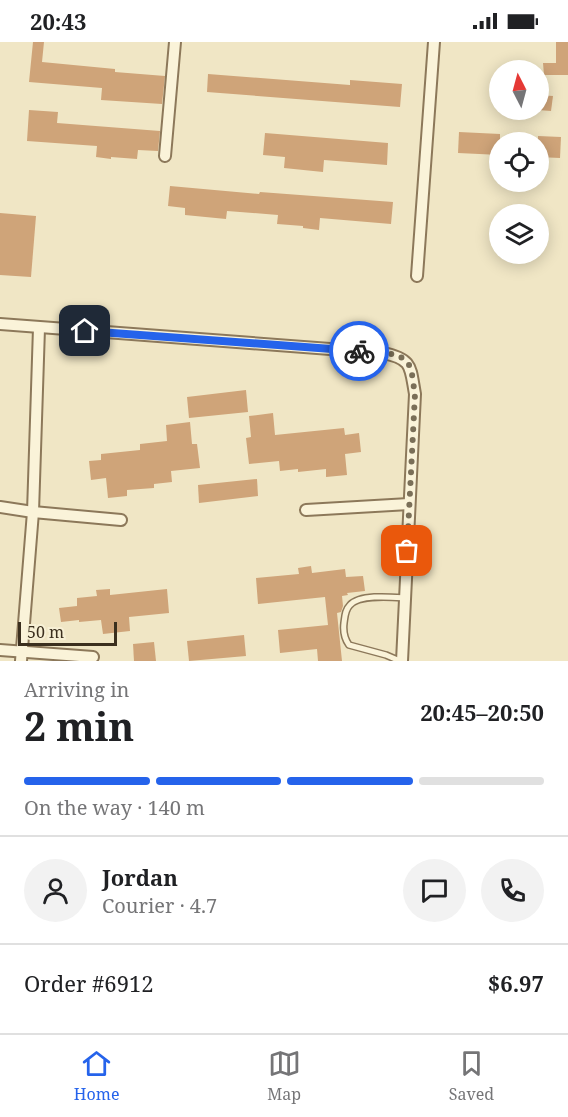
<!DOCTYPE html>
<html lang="en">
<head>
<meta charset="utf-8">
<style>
	:root { --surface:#fff; --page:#f2f2f2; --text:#202124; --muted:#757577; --line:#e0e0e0; --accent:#2563eb }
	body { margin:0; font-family:"Noto Serif",serif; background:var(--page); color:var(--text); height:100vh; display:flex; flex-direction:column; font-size:22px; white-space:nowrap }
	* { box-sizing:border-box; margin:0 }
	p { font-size:20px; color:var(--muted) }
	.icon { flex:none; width:33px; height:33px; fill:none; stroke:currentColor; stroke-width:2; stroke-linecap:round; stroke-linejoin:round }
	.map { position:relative; height:619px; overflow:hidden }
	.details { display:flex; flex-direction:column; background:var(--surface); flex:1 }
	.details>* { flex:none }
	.needle { width:39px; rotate:354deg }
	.buttons { position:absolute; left:489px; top:18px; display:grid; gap:12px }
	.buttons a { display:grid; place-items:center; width:60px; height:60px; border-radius:50%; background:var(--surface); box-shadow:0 3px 15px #0003; font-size:30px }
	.scale { position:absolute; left:18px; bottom:15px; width:99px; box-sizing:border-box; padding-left:6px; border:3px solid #3b2f1e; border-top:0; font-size:16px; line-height:21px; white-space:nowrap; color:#3b2f1e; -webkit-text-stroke:4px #f7f0d5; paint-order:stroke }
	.pin { position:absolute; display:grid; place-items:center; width:51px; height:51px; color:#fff; margin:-26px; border-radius:12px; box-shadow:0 3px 9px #0006 }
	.courier { position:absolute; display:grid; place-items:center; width:60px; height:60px; margin:-30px; border:4px solid #2563eb; border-radius:50%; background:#fff; color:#222; box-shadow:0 2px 8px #0007 }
	.headline em { font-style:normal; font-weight:700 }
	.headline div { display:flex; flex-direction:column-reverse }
	.headline { display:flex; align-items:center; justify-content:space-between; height:102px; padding:0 24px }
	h1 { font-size:39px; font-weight:700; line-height:45px }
	.bar { display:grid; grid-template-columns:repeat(4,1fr); gap:9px 6px; align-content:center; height:72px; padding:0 24px }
	.bar i { height:8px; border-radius:4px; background:var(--line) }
	.bar .current { background:var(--accent) }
	.bar p { grid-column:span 4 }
	.line { display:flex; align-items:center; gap:15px; padding:0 24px; border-top:2px solid var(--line) }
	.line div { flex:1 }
	.round { display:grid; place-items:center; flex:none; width:63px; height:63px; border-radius:32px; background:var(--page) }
	.status { display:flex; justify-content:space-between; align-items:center; height:42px; padding:0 30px; background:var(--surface); direction:ltr }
	.status svg { height:16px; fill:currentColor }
	.menu { display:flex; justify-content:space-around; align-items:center; height:84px; border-top:2px solid var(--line); background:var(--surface); font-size:16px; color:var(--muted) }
	.menu a { display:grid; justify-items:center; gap:3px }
	.menu .current { color:var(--accent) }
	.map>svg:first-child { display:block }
</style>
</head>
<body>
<div class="status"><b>20:43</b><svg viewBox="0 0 49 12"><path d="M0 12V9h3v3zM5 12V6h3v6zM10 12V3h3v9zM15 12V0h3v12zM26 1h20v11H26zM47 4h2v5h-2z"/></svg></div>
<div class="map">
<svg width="568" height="619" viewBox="0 0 568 619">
	<rect width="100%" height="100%" fill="#f0e6c5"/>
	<g fill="#cfa479">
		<path d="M33,0H44L42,20L115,27V30L165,34L162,62L101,58L102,46L29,40Z"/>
		<path d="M556,0H568V33H544L543,21H556Z"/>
		<path d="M208,32L350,43V38L402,42L400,65L207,50Z"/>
		<path d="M538,53L553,54L551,69L538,68Z"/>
		<path d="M29,68L58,70L57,81L160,89L158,109L138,108L137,117L111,115V117L96,115L97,104L27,99Z"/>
		<path d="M459,90L500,92V113L458,111Z"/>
		<path d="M265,91L388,101L387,123L324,118L323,130L284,126L285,115L263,113Z"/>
		<path d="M538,94L561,95L560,116L538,115Z"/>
		<path d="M170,144L259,152L260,150L393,160L391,182L320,176L319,188L303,186V184L277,182L278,173L227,169L226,177L185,173V166L168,164Z"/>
		<path d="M0,171L36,174L31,235L0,233Z"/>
		<path d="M246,348L248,370L189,376L187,355Z"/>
		<path d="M273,371L275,393L344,386L345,393L359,391L361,410L345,412L347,433L326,435V427L298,430V427L280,429L279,419L249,422L246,396L251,395L249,374Z"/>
		<path d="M190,380L192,402H197L200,426L171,429L172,440L154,442V446L127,448V454L108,456L106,436L91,438L89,419L101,418V412L140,408V402L167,399L166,383Z"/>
		<path d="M257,437L258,454L199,461L198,443Z"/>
		<path d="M311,524L312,531L345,527L346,535L363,534L365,549L347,551L348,553L342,554L343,564L341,570L337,571L342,619H318L317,607L280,611L278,588L328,583L325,555L258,562L256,536L299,532L298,526Z"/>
		<path d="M110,547V553L167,547L169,571L129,575L130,589L103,592L101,578L79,580V578L61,580L59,566L77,564V556L97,554L96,548Z"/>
		<path d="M244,593L246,614L189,619L187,599Z"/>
		<path d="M154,600L156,619H134L133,602Z"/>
	</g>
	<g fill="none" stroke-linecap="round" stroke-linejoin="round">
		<defs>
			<path id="service" d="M400,619L386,613L349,603C344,596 343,589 344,581C345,574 345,568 350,563C360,552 391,555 405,556"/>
			<g id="minor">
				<path d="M165,114L175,0"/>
				<path d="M417,234L434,0"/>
				<path d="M0,282L383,311C413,317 410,325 415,352L402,619"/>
				<path d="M0,465L33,470L121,478"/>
				<path d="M306,468L409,462"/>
				<path d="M0,608L93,615"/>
				<path d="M21,619L33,470L39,286"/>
			</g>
		</defs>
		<use href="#service" stroke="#8c785a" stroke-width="8"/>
		<use href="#minor" stroke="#8c785a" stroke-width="14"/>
		<use href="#service" stroke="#faf3d9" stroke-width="5"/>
		<use href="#minor" stroke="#faf3d9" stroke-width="10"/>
	</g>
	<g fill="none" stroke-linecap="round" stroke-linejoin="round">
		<path stroke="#7a6f58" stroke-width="6" stroke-dasharray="0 10.8" d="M359,309C373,311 401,308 409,323C413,331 413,343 415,352L407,509"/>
		<path stroke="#2563eb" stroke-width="8" d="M85,289L359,309"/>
	</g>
</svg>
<div class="buttons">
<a><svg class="needle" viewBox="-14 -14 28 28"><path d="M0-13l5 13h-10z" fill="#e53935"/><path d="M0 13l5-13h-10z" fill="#757577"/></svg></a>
<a><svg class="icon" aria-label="locate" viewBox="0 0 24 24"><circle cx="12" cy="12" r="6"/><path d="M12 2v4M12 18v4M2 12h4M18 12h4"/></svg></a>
<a><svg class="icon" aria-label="layers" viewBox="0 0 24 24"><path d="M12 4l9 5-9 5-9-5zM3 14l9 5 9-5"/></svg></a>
</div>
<div class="scale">50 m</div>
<div class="pin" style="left:407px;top:509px;background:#ea580c"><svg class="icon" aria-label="bag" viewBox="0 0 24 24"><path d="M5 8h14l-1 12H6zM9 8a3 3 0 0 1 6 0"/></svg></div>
<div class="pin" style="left:85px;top:289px;background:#1f2937"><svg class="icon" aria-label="home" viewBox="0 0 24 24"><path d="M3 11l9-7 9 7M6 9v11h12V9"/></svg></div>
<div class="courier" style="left:359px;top:309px"><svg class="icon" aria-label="bike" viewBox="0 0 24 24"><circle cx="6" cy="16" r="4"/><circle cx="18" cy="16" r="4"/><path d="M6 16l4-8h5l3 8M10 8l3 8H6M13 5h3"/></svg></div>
</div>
<section class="details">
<div class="headline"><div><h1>2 min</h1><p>Arriving in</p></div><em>20:45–20:50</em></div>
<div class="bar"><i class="current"></i><i class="current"></i><i class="current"></i><i></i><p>On the way · 140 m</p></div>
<div class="line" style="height:108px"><a class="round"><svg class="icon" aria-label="person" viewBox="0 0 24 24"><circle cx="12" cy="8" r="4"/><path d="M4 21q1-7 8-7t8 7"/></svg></a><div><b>Jordan</b><p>Courier · 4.7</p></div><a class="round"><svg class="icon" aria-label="chat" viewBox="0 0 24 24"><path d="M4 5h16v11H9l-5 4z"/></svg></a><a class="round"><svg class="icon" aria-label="phone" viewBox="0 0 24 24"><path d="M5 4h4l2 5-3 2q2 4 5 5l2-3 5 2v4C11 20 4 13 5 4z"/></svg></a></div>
<div class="line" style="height:78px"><div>Order #6912</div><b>$6.97</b></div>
</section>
<nav class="menu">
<a class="current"><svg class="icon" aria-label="home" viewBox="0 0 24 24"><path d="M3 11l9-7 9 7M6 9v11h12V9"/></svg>Home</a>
<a><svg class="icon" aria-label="map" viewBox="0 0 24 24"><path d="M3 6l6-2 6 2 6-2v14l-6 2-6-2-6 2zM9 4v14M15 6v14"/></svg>Map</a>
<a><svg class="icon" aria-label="saved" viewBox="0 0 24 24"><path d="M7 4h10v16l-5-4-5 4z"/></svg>Saved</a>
</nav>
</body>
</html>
